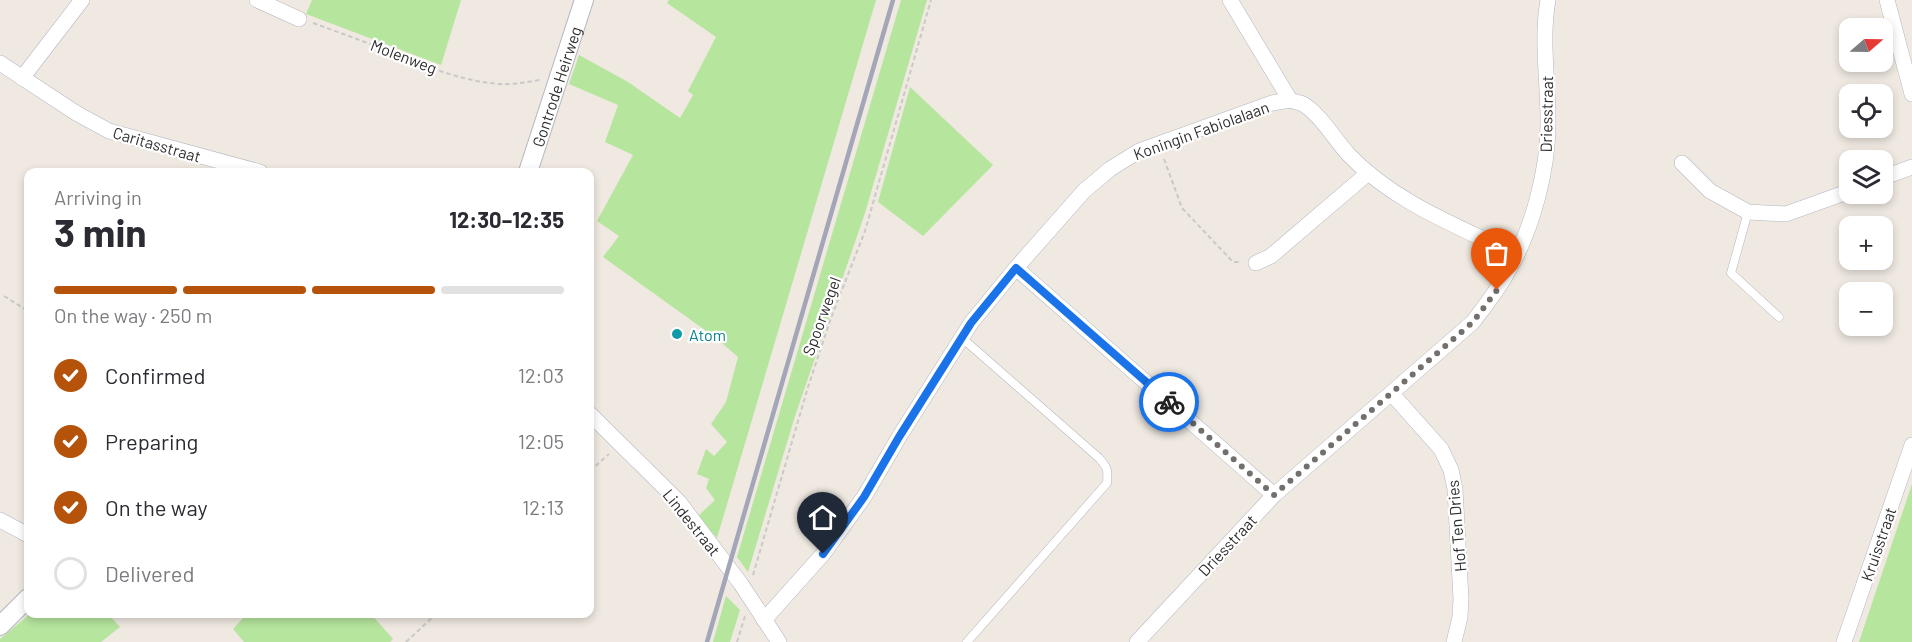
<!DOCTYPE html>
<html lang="en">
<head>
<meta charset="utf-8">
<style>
	:root { --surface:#fff; --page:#f7f7f7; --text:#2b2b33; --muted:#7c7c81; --line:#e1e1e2; --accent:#b45309 }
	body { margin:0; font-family:Barlow,sans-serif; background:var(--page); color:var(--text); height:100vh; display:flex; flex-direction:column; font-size:22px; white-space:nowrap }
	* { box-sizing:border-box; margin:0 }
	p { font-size:20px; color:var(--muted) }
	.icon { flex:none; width:33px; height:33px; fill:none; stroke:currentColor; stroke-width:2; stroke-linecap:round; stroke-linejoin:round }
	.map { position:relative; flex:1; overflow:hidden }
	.sheet { position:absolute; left:24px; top:168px; width:570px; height:450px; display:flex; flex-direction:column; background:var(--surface); border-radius:12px; box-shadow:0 3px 9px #0003 }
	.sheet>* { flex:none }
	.needle { width:39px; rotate:70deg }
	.controls { position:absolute; left:1839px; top:18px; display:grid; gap:12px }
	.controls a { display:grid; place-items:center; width:54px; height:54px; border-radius:12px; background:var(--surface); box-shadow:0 3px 9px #0003; font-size:30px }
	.pin { position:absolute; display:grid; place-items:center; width:51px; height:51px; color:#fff; margin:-62px -26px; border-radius:50% 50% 50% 0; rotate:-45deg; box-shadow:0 0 6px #0007 }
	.pin .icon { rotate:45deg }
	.courier { position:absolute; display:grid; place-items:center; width:60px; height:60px; margin:-30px; border:4px solid #1a73e8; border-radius:50%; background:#fff; color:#222; box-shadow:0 2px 8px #0007 }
	.head em { font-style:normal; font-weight:700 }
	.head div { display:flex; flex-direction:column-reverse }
	.head { display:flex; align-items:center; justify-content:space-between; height:102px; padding:0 30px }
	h1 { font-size:39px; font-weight:700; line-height:45px }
	.bar { display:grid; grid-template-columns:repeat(4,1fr); gap:9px 6px; align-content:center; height:72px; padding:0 30px }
	.bar i { height:8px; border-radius:4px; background:var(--line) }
	.bar .selected { background:var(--accent) }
	.bar p { grid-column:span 4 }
	ol { padding:0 30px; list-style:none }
	li { display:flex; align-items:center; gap:18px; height:66px }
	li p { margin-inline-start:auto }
	li .icon { padding:6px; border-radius:50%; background:var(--accent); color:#fff; stroke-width:4 }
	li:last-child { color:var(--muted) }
	li i { width:33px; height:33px; border:3px solid var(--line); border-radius:50% }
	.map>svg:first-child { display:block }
</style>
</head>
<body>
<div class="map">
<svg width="1912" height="642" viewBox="0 0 1912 642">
	<rect width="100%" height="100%" fill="#efe9e1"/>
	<g fill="#b6e59e">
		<path d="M312,0H461L441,65L306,14Z"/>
		<path d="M669,0H876L717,538L698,516L715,500L706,488L709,479L697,474L706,449L714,456L727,442L711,424L726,402L738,357L716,338L603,257L619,236L597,221L633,155L605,142L618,105L569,84L579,55L628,82L680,118L693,95L688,91L716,37L667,3Z"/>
		<path d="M901,0H927L865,213L795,416L748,572L737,557Z"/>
		<path d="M910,87L993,165L923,236L878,202Z"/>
		<path d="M1912,484V642H1859Z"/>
		<path d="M726,596L740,610L730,642H713Z"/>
		<path d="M30,614H108L120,627L101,642H0V639Z"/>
		<path d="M247,614H371L393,639L390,642H244L233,629Z"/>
	</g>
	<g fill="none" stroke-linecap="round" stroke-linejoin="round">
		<defs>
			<g id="service">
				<path d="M1748,212L1731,273L1779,317"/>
				<path d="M962,338L1099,458C1108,468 1108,470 1107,483L967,642"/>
			</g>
			<g id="minor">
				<path d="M257,0L299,19"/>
				<path d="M1230,0L1290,100C1294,102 1299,102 1303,104C1320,114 1335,140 1349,155C1395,203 1458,226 1517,255"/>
				<path d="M1887,0L1912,94"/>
				<path d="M0,63L76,113L109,131L260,172"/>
				<path d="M22,78L82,0"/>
				<path d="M1682,163L1710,191L1748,212L1786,214L1850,191"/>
				<path d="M1882,178L1912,167"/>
				<path d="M1256,263L1271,256L1367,174"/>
				<path d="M1016,268L1274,495"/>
				<path d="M1392,394L1441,449L1451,470L1455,489L1461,599L1460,617L1454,642"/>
				<path d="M590,414L679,502L741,584L779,642"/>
				<path d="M0,520L28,535"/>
				<path d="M764,620L823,554L864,497L899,437L971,323L1016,268L1084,191L1110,169L1139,151L1272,103L1290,100"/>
				<path d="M1137,642L1274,495L1473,322C1485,306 1497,291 1507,273C1532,231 1549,169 1548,119C1548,80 1541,39 1548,0"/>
				<path d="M1844,642L1912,445"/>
			</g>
			<g id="tertiary">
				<path id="s1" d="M528,172L584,0"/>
				<path d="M0,626L28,598"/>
			</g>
		</defs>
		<use href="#service" stroke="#b4b7c1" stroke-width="9"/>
		<use href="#minor" stroke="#b4b7c1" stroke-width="16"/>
		<use href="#tertiary" stroke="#b4b7c1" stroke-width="20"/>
		<g stroke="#c9c9c9" stroke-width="2" stroke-dasharray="4.5 3" stroke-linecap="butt">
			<path d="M313,23C338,32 363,41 388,51C423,65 460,81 499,84C513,85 526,82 540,80"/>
			<path d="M1164,159L1182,208L1233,262H1241"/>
			<path d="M4,296L28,311"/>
			<path d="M590,471L609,454"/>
			<path d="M753,575L808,387L831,318L865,231L931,0"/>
			<path d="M406,642L436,614"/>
			<path d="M737,642L745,616"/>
		</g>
		<use href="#service" stroke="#fff" stroke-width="8"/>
		<use href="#minor" stroke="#fff" stroke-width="15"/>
		<use href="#tertiary" stroke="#fff" stroke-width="18"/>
		<path stroke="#a3a6b8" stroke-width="4.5" d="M707,642L893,0"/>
	</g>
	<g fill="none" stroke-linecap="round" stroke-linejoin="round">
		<path stroke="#726f6d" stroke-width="6" stroke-dasharray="0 10.8" d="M1169,402L1274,495L1473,322L1497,290"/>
		<path stroke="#1a73e8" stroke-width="8" d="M823,554L864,497L899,437L971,323L1016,268L1169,402"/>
	</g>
	<circle fill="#0f9aa8" stroke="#fff" stroke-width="2" cx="677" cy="334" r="6"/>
	<g text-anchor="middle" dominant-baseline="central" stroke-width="4.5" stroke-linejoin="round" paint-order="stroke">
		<g font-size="16" fill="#2e2e2e" stroke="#fff">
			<text transform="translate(404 56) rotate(21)">Molenweg</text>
			<text stroke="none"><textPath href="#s1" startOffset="90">Gontrode Heirweg</textPath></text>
			<text transform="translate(1546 114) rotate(-89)">Driesstraat</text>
			<text transform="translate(1201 130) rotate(-20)">Koningin Fabiolalaan</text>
			<text transform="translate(157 144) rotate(16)">Caritasstraat</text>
			<text transform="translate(821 316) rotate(-70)">Spoorwegel</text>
			<text transform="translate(692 522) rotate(51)">Lindestraat</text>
			<text transform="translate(1456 526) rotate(-95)">Hof Ten Dries</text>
			<text transform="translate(1878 544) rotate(-71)">Kruisstraat</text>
			<text transform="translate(1227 545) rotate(-47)">Driesstraat</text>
		</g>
		<g font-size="16" fill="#0d838f" stroke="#fff" text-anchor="start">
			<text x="689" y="334">Atom</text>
		</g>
	</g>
</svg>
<div class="controls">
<a><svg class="needle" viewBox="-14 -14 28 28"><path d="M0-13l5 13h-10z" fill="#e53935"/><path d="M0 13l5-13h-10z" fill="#7c7c81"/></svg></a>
<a><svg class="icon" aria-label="locate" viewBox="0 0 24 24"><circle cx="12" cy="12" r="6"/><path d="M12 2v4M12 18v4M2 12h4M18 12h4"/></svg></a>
<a><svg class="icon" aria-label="layers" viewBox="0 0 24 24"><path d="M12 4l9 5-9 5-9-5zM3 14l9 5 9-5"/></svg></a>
<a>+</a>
<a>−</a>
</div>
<div class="pin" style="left:1497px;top:290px;background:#ea580c"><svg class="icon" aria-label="bag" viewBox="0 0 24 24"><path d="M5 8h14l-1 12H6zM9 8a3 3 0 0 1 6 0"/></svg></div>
<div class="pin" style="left:823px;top:554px;background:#1f2937"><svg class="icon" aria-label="home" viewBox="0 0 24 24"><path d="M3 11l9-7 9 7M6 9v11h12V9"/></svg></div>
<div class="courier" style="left:1169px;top:402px"><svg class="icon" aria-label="bike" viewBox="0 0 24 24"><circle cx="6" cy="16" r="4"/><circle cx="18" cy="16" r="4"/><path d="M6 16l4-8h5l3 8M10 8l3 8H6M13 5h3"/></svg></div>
<section class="sheet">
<div class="head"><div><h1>3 min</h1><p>Arriving in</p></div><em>12:30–12:35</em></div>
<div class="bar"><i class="selected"></i><i class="selected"></i><i class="selected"></i><i></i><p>On the way · 250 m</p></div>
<ol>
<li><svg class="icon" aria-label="check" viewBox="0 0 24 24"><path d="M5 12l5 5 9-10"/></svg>Confirmed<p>12:03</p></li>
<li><svg class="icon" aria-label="check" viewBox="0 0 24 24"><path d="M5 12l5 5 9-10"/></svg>Preparing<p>12:05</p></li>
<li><svg class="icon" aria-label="check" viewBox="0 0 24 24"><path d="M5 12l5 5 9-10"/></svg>On the way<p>12:13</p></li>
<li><i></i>Delivered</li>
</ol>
</section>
</div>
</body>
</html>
